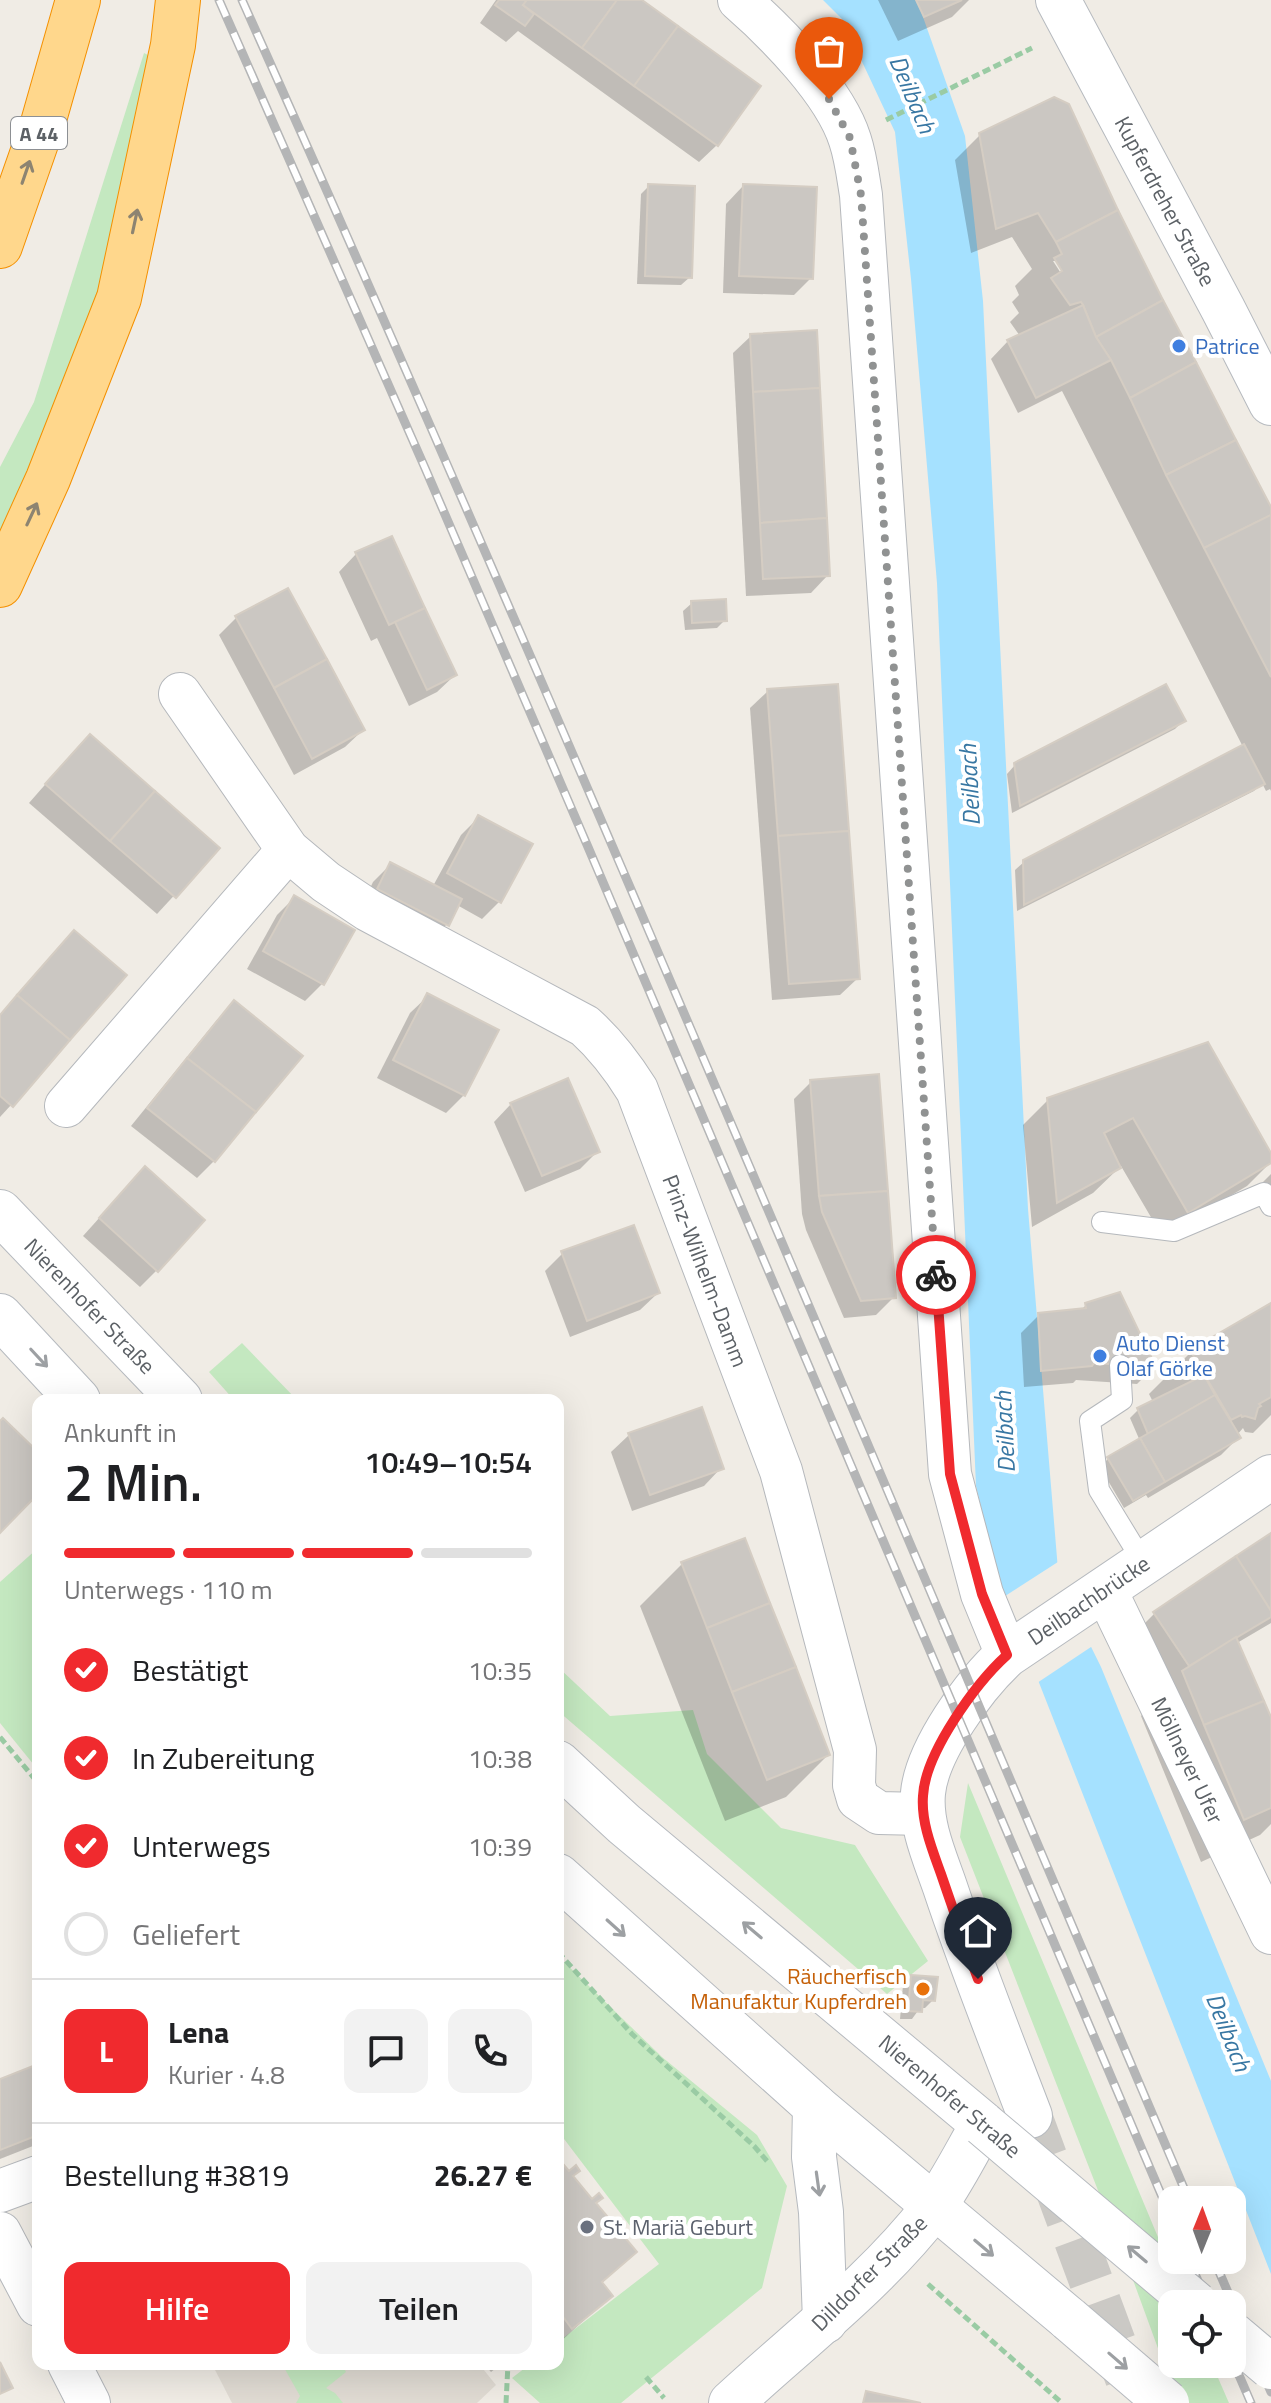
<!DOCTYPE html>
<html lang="de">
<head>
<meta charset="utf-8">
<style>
	:root { --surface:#fff; --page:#f2f2f2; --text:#202124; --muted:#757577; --line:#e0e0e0; --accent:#f02a2e }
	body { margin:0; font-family:"Titillium Web",sans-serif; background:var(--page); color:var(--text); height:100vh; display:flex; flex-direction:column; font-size:30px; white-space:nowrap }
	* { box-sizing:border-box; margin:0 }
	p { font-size:26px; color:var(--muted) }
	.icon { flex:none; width:44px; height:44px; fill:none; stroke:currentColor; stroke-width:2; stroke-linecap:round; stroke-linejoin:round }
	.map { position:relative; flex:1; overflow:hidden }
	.panel { position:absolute; left:32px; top:1394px; width:532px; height:976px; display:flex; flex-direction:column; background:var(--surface); border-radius:16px; box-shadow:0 8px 32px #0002 }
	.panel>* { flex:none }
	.needle { width:52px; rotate:1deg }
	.fabs { position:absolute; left:1158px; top:2186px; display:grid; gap:16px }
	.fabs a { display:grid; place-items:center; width:88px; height:88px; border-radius:16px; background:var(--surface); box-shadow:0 8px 32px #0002; font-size:40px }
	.pin { position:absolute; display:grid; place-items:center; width:68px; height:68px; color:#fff; margin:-82px -34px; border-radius:50% 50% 50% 0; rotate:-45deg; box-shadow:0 0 8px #0007 }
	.pin .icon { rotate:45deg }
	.courier { position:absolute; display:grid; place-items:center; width:80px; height:80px; margin:-40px; border:6px solid #f02a2e; border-radius:50%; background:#fff; color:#222; box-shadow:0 2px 10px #0007 }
	.summary em { font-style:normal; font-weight:600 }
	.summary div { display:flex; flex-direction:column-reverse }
	.summary { display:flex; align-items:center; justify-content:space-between; height:136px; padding:0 32px }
	h1 { font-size:52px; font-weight:600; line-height:60px }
	.bar { display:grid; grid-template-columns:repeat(4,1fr); gap:12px 8px; align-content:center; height:96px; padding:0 32px }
	.bar i { height:10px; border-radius:6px; background:var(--line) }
	.bar .on { background:var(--accent) }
	.bar p { grid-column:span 4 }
	.line { display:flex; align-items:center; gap:20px; padding:0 32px; border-top:2px solid var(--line) }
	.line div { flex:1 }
	.round { display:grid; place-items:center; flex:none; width:84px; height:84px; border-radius:16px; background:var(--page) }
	ol { padding:0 32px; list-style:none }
	li { display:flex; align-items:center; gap:24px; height:88px }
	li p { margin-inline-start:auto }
	li .icon { padding:8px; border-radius:50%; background:var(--accent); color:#fff; stroke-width:4 }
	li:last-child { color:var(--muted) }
	li i { width:44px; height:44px; border:4px solid var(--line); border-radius:50% }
	.action { display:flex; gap:16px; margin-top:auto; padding:16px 32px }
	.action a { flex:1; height:92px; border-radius:16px; background:var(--accent); color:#fff; font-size:32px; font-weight:600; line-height:92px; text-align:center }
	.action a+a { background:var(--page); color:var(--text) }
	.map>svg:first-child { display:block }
</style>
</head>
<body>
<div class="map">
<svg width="1271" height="2403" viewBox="0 0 1271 2403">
	<rect width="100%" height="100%" fill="#f0ece5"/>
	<path fill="#e0dbd3" d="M212,2364H479L496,2385L477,2403H232Z"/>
	<g fill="#c4e8c0">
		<path d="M144,53L152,57L144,115L97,293L59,411L0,543V467L34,402Z"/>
		<path d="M242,1343L297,1400H234L209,1372Z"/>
		<path d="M38,1548V1770L0,1723V1582Z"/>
		<path d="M558,1667L610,1716L693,1710L707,1754L781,1828L855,1845L928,1961L887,1994L558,1711Z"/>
		<path d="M968,1783L1186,2304H1172V2364H1212L1229,2403H1178L1133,2280L960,1837Z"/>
		<path d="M558,1956L662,2057L757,2135L787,2186L762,2288L621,2403H540L512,2378L530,2364H558V2342L659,2264L558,2131Z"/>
		<path d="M282,2364H342L346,2372L326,2388L335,2393L343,2403H296L300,2396Z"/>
	</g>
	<path fill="#a5e1ff" d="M823,0H917L965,136L983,301L1028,1209L1059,1582L1101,1667L1271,2081V2274L998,1578L976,1486L937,583L911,279L895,132L842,19Z"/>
	<path fill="#f0ece5" d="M1061,1560L1063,1581L1094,1645L1037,1683L1002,1598Z"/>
	<g fill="#0003" fill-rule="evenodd">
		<path d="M496,0H639L717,145L699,162L518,31L506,42L480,23Z"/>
		<path d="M878,0H969L952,17L898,41Z"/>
		<path d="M980,135L1116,211L1271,511V791L1270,789L1266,791L1262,783L1254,791L1017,911L1015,870L1024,862L1243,747L1062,391L1018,413L991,359L1008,341L1020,336L1010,322L1019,313L1012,302L1019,295L1015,286L1032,269L1012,237L971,253L955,160ZM1053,261H1058L1069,278L1066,281Z"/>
		<path d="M649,186L690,277L681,285L637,284L641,194Z"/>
		<path d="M743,186L811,278L794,295L723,293L726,204Z"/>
		<path d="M751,336L828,575L811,593L746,596L733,353Z"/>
		<path d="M356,554L455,675L437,692L409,706L377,638L371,641L339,572Z"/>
		<path d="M692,603L725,620L717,628L685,630L683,611Z"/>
		<path d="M236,618L363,730L345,747L294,775L219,635Z"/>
		<path d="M768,691L858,978L840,995L772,1000L750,708Z"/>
		<path d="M1183,721L1175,729L1012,813L1007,774L1015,765Z"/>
		<path d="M72,754L217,849L157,914L29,803Z"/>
		<path d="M478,818L499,902L482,919L457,905L447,924L430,942L361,907L373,882L391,864L433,886L461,835Z"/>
		<path d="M295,897L353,931L322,984L305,1001L247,969L277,915Z"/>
		<path d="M428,996L464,1095L446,1113L377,1078L410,1013Z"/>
		<path d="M234,1003L214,1161L197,1178L131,1126L217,1020Z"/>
		<path d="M0,1015L11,1105L0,1117Z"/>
		<path d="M1207,1045L1271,1157V1162L1247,1186L1162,1236L1121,1166L1093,1193L1032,1227L1023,1125L1049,1099Z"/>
		<path d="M811,1082L894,1297L876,1315L844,1318L806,1230L802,1214L794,1099Z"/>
		<path d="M511,1104L598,1151L580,1169L525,1192L494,1122Z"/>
		<path d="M1271,1174V1212L1257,1188Z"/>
		<path d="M128,1186L157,1270L140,1287L83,1236Z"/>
		<path d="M563,1253L658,1293L640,1310L570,1337L545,1271Z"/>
		<path d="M1119,1295L1154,1367L1137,1384L1076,1380L1073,1383L1024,1387L1021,1333L1039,1315L1080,1311L1086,1305Z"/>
		<path d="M1271,1305V1415L1253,1433L1245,1432L1243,1428L1237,1435L1238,1438L1221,1455L1148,1498L1146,1495L1124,1508L1100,1467L1108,1459L1140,1441L1130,1418L1138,1410L1153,1402L1149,1394L1191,1352Z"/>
		<path d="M629,1435L721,1468L704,1486L632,1511L611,1452Z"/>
		<path d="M1271,1536V1623L1237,1643L1271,1722V1824L1260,1835L1201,1862L1141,1716L1172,1684L1137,1631L1154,1614Z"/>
		<path d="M682,1564L828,1755L786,1797L725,1821L640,1606Z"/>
		<path d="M911,1977L933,2000L925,2008H920L912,2019H900L903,1985Z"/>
		<path d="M38,2066V2144L0,2159V2081Z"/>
		<path d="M558,2143H563V2148L558,2154Z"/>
		<path d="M558,2161L634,2251L601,2284L610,2296L558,2344Z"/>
		<path d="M484,2364H501L491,2372Z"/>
	</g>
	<g fill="#cbc7c2" stroke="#d5cdc3" stroke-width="2">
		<path d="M499,0H527L523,5L534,14L525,26L495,5Z"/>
		<path d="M527,0H617L582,48L523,5Z"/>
		<path d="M617,0H642L678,26L634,86L582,48Z"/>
		<path d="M916,0H962L924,17Z"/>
		<path d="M678,26L761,86L718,146L634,86Z"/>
		<path d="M1054,97L1069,104L1118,210L1056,242L1038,213L996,229L979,133Z"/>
		<path d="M648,184L695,186L692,278L645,276Z"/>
		<path d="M743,184L817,187L813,279L739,276Z"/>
		<path d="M1118,210L1163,300L1096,337L1083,305L1081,302L1070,305L1051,278L1062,271L1054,258L1062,254L1056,242Z"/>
		<path d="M1163,300L1196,362L1130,398L1111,360L1096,337Z"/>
		<path d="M1083,305L1096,337L1111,360L1036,398L1007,340Z"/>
		<path d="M817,330L820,388L753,392L750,334Z"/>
		<path d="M1196,362L1236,440L1166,475L1130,398Z"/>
		<path d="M820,388L827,518L760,523L753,392Z"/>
		<path d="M1236,440L1271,507V515L1204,548L1166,475Z"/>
		<path d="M1271,515V677L1204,548Z"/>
		<path d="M827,518L830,576L763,579L760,523Z"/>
		<path d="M392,536L425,608L389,625L355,552Z"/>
		<path d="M288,588L327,659L274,688L235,616Z"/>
		<path d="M726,599L727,621L692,623L691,601Z"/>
		<path d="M425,608L457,675L427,690L395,622Z"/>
		<path d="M327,659L365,730L312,759L274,688Z"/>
		<path d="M838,684L849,831L778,836L767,689Z"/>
		<path d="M1166,684L1186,721L1020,806L1014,763Z"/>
		<path d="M90,734L155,791L110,841L45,784Z"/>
		<path d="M1244,744L1265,784L1024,905L1023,860Z"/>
		<path d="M155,791L220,848L176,898L110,841Z"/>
		<path d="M478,815L533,844L501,903L447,873Z"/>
		<path d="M849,831L860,979L789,984L778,836Z"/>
		<path d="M390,862L462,899L449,926L377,889Z"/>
		<path d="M294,895L355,930L324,985L263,951Z"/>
		<path d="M74,930L127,975L70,1040L17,995Z"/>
		<path d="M427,993L499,1030L465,1096L393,1060Z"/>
		<path d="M17,995L70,1040L13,1107L0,1096V1015Z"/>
		<path d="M234,1000L303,1056L256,1112L187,1058Z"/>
		<path d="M1208,1042L1271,1153V1163L1188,1213L1133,1118L1104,1133L1121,1168L1057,1203L1047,1098Z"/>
		<path d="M187,1058L256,1112L215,1162L147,1108Z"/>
		<path d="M879,1074L888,1191L819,1196L810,1080Z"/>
		<path d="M568,1078L600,1152L542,1176L510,1103Z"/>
		<path d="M145,1166L205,1220L158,1272L99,1218Z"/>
		<path d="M888,1191L896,1298L861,1301L822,1212L819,1196Z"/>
		<path d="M634,1225L660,1293L587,1321L561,1251Z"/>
		<path d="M1120,1292L1156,1367L1094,1363L1092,1366L1041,1371L1038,1313L1086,1308L1085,1303Z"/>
		<path d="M1271,1303V1397L1259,1404L1261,1406L1258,1408L1255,1419L1245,1416L1242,1417L1241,1415L1231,1420L1190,1350Z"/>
		<path d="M1204,1375L1215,1395L1148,1434L1137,1408Z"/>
		<path d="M1215,1395L1241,1438L1165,1482L1140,1438Z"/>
		<path d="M702,1407L724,1469L650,1495L628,1433Z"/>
		<path d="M3,1418L38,1452V1494L0,1533V1421Z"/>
		<path d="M1140,1438L1165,1482L1133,1501L1107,1457Z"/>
		<path d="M1271,1533V1611L1236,1556Z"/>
		<path d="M745,1538L770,1603L707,1628L681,1562Z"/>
		<path d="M1236,1556L1271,1611V1617L1189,1666L1153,1612Z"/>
		<path d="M770,1603L796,1667L732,1692L707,1628Z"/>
		<path d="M1236,1637L1264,1701L1204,1725L1182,1671Z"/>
		<path d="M796,1667L830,1755L767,1780L732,1692Z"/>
		<path d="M1264,1701L1271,1717V1808L1244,1820L1204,1725Z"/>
		<path d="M911,1975L938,1977L935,2001L923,2000L922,2012L908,2011Z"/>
		<path d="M38,2064V2135L0,2150V2079Z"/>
		<path d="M558,2158L569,2171L576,2165L580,2171L573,2176L592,2199L599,2193L603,2198L596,2203L637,2252L602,2282L613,2296L572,2329L561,2314L558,2317Z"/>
		<path d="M0,2362L13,2388L0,2394Z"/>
		<path d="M866,2391L921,2403H863Z"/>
	</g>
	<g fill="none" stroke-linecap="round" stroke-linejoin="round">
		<path stroke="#cbc9c5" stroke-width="44" stroke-dasharray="44 22" stroke-linecap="butt" d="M1030,2116L1127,2378"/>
		<defs>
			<g id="lane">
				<path d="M1102,1222L1174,1231L1264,1193L1271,1206"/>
				<path d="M1120,1365L1122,1400L1090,1421L1099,1490L1143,1562"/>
			</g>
			<g id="street">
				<path d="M739,0C777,33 835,92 850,140C856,158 858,177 861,195L950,1474L982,1594L1007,1655"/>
				<path id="s1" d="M180,694L288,850L326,882L368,910L585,1026C606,1045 622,1066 637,1090L781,1471L855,1750L854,1785L858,1799L879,1813L924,1814"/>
				<path d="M66,1106L288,850"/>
				<path id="s2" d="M1105,1589L1271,1933"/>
				<path d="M0,2191L38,2177"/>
				<path d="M0,2233L38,2305"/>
				<path d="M69,2364L89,2403"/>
			</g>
			<g id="secondary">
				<path id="s3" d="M1058,0L1223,309L1271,403"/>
				<path id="s4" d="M0,1212L180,1400"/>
				<path d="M0,1316L78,1400"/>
				<path d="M558,1763L624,1824L983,2124C967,2151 952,2182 933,2208C876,2282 799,2340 731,2403"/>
				<path d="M558,1876L815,2106L1069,2319"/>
				<path d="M815,2106L814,2157L821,2212L825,2321"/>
				<path id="s5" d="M1030,2116C1001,2040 971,1965 945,1887C935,1858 920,1825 923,1793C927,1750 975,1684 1007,1655L1271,1477"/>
			</g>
			<g id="highway">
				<path d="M0,246L43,123L78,0"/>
				<path d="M0,585L48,479L119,298L173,45L178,0"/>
			</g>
		</defs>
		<use href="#lane" stroke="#b5b8bc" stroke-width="22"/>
		<use href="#street" stroke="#b5b8bc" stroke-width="44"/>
		<use href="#secondary" stroke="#b6babf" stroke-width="46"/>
		<use href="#highway" stroke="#f49000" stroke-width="46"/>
		<g stroke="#9acba4" stroke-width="5" stroke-dasharray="8 4" stroke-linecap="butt">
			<path d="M886,120L1032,48"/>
			<path d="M0,1737L38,1783"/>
			<path d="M558,1952L632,2034L754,2146L767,2161"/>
			<path d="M928,2284L1062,2403"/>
			<path d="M646,2377L664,2398"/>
			<path d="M506,2403L508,2364"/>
		</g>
		<use href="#lane" stroke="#fff" stroke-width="20"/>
		<use href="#street" stroke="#fff" stroke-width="42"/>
		<use href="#secondary" stroke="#fff" stroke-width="44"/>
		<use href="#highway" stroke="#ffd78c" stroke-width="44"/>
		<defs>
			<g id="rail">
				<path d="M219,0L425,468L588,847L1172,2220"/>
				<path d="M242,0C568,729 876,1466 1189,2200"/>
				<path d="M1189,2260L1208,2304"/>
				<path d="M1214,2260L1271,2392"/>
				<path d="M1232,2359L1251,2403"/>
			</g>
		</defs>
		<use href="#rail" stroke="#b4b5b6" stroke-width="9"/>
		<use href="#rail" stroke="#fff" stroke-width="6" stroke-dasharray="18" stroke-linecap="butt"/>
		<defs>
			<g id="secondary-bridge">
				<path d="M983,2124L1196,2304"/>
				<path d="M1069,2319L1167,2403"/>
				<path d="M1232,2334L1271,2367"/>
			</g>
		</defs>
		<use href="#secondary-bridge" stroke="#b6babf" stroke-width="46" stroke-linecap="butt"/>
		<use href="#secondary-bridge" stroke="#fff" stroke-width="44"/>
	</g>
	<defs><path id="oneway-shaft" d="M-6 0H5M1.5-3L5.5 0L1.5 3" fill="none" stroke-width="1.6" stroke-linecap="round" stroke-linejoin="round" transform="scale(2)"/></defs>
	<g stroke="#8d8471">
		<use href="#oneway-shaft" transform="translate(26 172) rotate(-71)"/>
		<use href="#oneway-shaft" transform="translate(135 221) rotate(-78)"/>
		<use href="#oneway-shaft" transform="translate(32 514) rotate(-65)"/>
	</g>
	<g stroke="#9da0a3">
		<use href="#oneway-shaft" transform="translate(39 1358) rotate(47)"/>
		<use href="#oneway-shaft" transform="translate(616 1928) rotate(42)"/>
		<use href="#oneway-shaft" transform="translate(752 1930) rotate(-140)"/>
		<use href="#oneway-shaft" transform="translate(818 2184) rotate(82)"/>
		<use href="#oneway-shaft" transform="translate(984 2248) rotate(40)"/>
		<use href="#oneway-shaft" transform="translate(1137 2254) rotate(-140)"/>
		<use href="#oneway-shaft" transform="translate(1118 2361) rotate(41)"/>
	</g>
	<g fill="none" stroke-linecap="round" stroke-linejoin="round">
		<path stroke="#909292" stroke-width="8" stroke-dasharray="0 14.4" d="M829,99L850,138L861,195L936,1275"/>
		<path stroke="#f02a2e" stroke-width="10" d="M936,1275L950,1474L982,1594L1007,1655C976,1683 925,1753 923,1796C921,1822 932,1849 941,1874C953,1909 965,1944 978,1979"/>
	</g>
	<g fill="#3f7fe0" stroke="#fff" stroke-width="3">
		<circle cx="1179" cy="346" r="8"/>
		<circle cx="1100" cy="1356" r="8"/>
	</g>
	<circle fill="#e8710a" stroke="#fff" stroke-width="3" cx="923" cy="1989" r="8"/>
	<circle fill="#6b7280" stroke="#fff" stroke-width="3" cx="587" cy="2227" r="8"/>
	<g text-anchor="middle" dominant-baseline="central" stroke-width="8" stroke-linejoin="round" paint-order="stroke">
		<rect fill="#fff" stroke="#8d9094" stroke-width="2" x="11" y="117" width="56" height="32" rx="6"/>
		<g font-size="20" font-weight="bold" fill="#5c6166">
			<text x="39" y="133">A 44</text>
		</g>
		<g font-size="22" fill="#5c6166" stroke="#fff">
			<text stroke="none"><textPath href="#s3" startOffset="228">Kupferdreher Straße</textPath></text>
			<text stroke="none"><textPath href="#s1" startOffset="812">Prinz-Wilhelm-Damm</textPath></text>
			<text stroke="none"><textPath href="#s4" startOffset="130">Nierenhofer Straße</textPath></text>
			<text stroke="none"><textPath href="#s5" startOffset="604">Deilbachbrücke</textPath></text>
			<text stroke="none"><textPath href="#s2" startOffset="190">Möllneyer Ufer</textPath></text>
			<text transform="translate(950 2096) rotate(40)">Nierenhofer Straße</text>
			<text transform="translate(869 2273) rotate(-45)">Dilldorfer Straße</text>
		</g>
		<g font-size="22" fill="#366cbe" stroke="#fff" text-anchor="start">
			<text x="1195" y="346">Patrice</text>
			<text x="1116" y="1343">Auto Dienst<tspan x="1116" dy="25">Olaf Görke</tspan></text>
		</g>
		<g font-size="22" fill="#c56008" stroke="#fff" text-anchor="end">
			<text x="907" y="1976">Räucherfisch<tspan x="907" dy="25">Manufaktur Kupferdreh</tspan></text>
		</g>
		<g font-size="22" fill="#5b616d" stroke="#fff" text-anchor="start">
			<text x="603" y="2227">St. Mariä Geburt</text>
		</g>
		<g font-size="24" font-style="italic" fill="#3877a3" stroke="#fff">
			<text transform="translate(913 94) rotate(67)">Deilbach</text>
			<text transform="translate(969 785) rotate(-93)">Deilbach</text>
			<text transform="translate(1004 1432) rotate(-93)">Deilbach</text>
			<text transform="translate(1229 2032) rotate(68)">Deilbach</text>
		</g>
	</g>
</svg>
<div class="fabs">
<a><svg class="needle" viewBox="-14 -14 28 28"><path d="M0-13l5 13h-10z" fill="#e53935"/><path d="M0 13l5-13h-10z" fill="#757577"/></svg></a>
<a><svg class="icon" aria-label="locate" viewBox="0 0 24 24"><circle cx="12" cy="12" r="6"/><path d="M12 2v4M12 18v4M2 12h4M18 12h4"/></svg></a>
</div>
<div class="pin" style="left:829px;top:99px;background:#ea580c"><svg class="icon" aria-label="bag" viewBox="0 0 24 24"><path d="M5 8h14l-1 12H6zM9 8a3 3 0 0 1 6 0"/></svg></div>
<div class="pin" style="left:978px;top:1979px;background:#1f2937"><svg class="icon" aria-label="home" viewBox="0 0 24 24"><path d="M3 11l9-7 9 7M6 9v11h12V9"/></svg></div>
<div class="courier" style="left:936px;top:1275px"><svg class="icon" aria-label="bike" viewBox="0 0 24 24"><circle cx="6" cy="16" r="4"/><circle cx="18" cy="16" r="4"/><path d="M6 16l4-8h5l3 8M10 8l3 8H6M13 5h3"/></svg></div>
<section class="panel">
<div class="summary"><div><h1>2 Min.</h1><p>Ankunft in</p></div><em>10:49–10:54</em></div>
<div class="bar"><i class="on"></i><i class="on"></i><i class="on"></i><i></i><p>Unterwegs · 110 m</p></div>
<ol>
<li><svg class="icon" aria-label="check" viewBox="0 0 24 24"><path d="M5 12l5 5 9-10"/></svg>Bestätigt<p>10:35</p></li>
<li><svg class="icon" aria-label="check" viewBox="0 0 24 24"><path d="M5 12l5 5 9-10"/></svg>In Zubereitung<p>10:38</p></li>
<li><svg class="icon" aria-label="check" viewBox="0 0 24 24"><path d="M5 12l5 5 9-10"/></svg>Unterwegs<p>10:39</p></li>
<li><i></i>Geliefert</li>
</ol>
<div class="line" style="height:144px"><b class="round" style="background:var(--accent);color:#fff">L</b><div><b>Lena</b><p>Kurier · 4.8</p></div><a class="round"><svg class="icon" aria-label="chat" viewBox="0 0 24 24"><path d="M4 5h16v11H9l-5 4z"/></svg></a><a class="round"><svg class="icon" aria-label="phone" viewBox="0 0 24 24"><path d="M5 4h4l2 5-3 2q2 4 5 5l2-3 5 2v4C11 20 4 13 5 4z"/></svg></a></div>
<div class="line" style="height:104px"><div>Bestellung #3819</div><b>26.27 €</b></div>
<div class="action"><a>Hilfe</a><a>Teilen</a></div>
</section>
</div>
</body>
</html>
